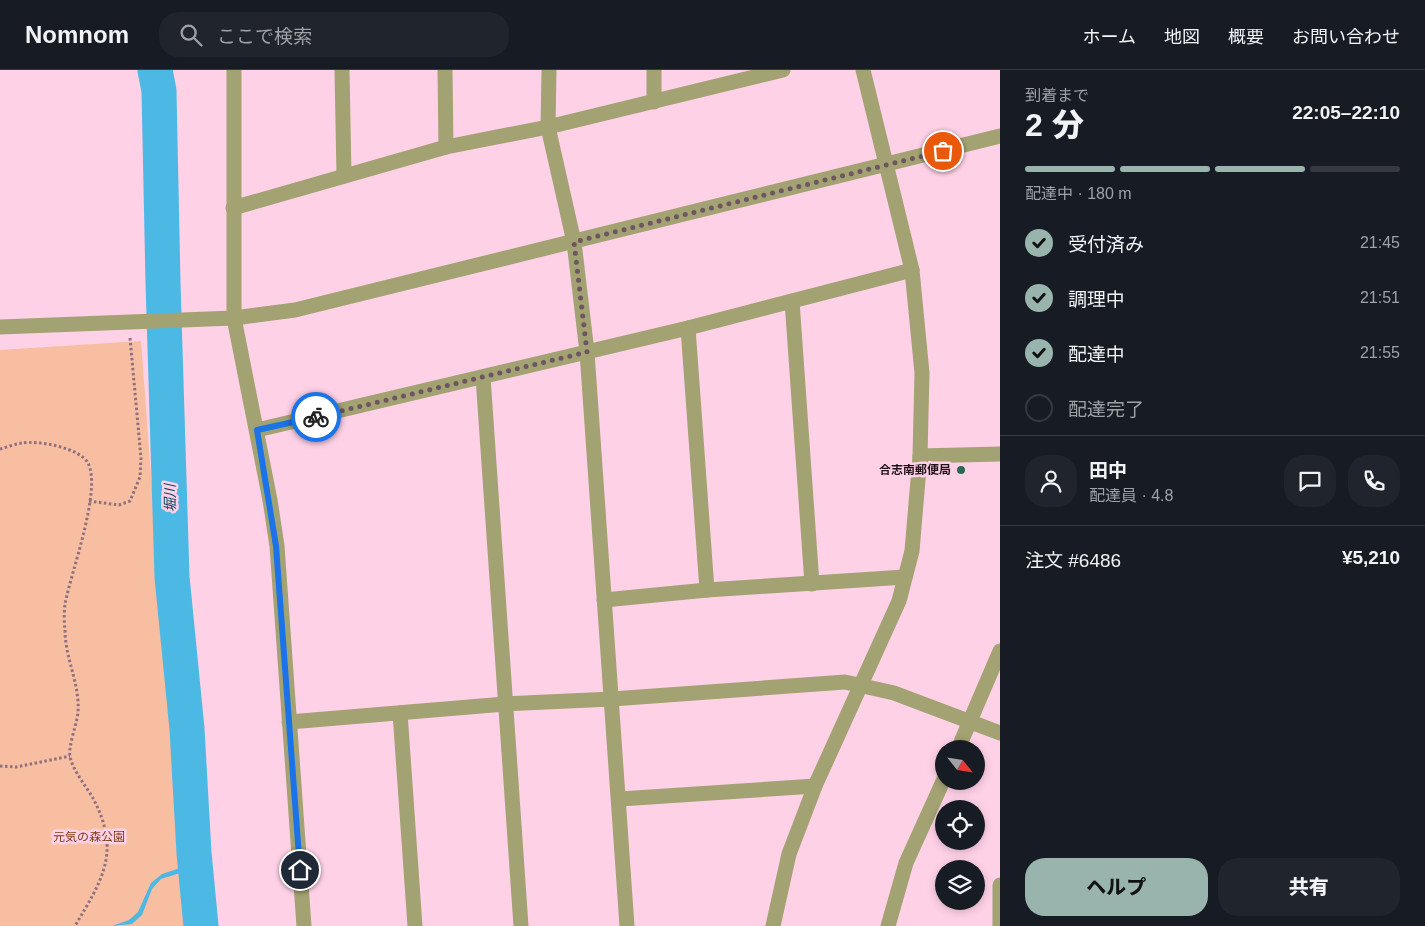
<!DOCTYPE html>
<html lang="ja">
<head>
<meta charset="utf-8">
<style>
	:root { --surface:#171b24; --page:#20242c; --text:#f1f3f6; --muted:#9ea1a6; --line:#363941; --accent:#98b4ad }
	body { margin:0; font-family:Arial,"Noto Sans JP",sans-serif; background:var(--page); color:var(--text); height:100vh; display:flex; flex-direction:column; font-size:19px; white-space:nowrap }
	* { box-sizing:border-box; margin:0 }
	p { font-size:16px; color:var(--muted) }
	.icon { flex:none; width:28px; height:28px; fill:none; stroke:currentColor; stroke-width:2; stroke-linecap:round; stroke-linejoin:round }
	.map { position:relative; flex:1; overflow:hidden }
	.drawer { display:flex; flex-direction:column; background:var(--surface); width:425px }
	.drawer>* { flex:none }
	.needle { width:32px; rotate:120deg }
	.buttons { position:absolute; left:935px; top:670px; display:grid; gap:10px }
	.buttons a { display:grid; place-items:center; width:50px; height:50px; border-radius:50%; background:var(--surface); box-shadow:0 2px 8px #0003; font-size:25px }
	.pin { position:absolute; display:grid; place-items:center; width:42px; height:42px; color:#fff; margin:-21px; border:2px solid #fff; border-radius:50%; box-shadow:0 1px 5px #0007 }
	.courier { position:absolute; display:grid; place-items:center; width:50px; height:50px; margin:-25px; border:4px solid #1a73e8; border-radius:50%; background:#fff; color:#222; box-shadow:0 1px 6px #0007 }
	.summary em { font-style:normal; font-weight:800 }
	.summary div { display:flex; flex-direction:column-reverse }
	.summary { display:flex; align-items:center; justify-content:space-between; height:85px; padding:0 25px }
	h1 { font-size:32px; font-weight:800; line-height:38px }
	.bar { display:grid; grid-template-columns:repeat(4,1fr); gap:8px 5px; align-content:center; height:60px; padding:0 25px }
	.bar i { height:6px; border-radius:4px; background:var(--line) }
	.bar .active { background:var(--accent) }
	.bar p { grid-column:span 4 }
	.line { display:flex; align-items:center; gap:12px; padding:0 25px; border-top:1px solid var(--line) }
	.line div { flex:1 }
	.round { display:grid; place-items:center; flex:none; width:52px; height:52px; border-radius:20px; background:var(--page) }
	ol { padding:0 25px; list-style:none }
	li { display:flex; align-items:center; gap:15px; height:55px }
	li p { margin-inline-start:auto }
	li .icon { padding:5px; border-radius:50%; background:var(--accent); color:#111; stroke-width:4 }
	li:last-child { color:var(--muted) }
	li i { width:28px; height:28px; border:2px solid var(--line); border-radius:50% }
	.action { display:flex; gap:10px; margin-top:auto; padding:10px 25px }
	.action a { flex:1; height:58px; border-radius:20px; background:var(--accent); color:#111; font-size:20px; font-weight:800; line-height:58px; text-align:center }
	.action a+a { background:var(--page); color:var(--text) }
	header { display:flex; align-items:center; gap:30px; box-sizing:border-box; height:70px; padding:0 25px; background:var(--surface); border-bottom:1px solid var(--line) }
	header strong { font-size:24px }
	nav { display:flex; gap:28px; margin-inline-start:auto; font-size:18px }
	.search { width:350px; height:45px; background:var(--page); display:flex; align-items:center; gap:12px; box-sizing:border-box; padding:0 18px; border-radius:20px; color:var(--muted); font-size:19px }
	main { display:flex; flex:1; min-height:0 }
	.map>svg:first-child { display:block }
</style>
</head>
<body>
<header>
<strong>Nomnom</strong>
<div class="search"><svg class="icon" aria-label="search" viewBox="0 0 24 24"><circle cx="10" cy="10" r="6"/><path d="M15 15l6 6"/></svg>ここで検索</div>
<nav><a>ホーム</a><a>地図</a><a>概要</a><a>お問い合わせ</a></nav>
</header>
<main>
<div class="map">
<svg width="1000" height="856" viewBox="0 0 1000 856">
	<rect width="100%" height="100%" fill="#ffd1e7"/>
	<path fill="#f7bea1" d="M141,271L155,460L173,611L177,779L187,856H0V280Z"/>
	<path fill="#4cb9e5" d="M180,798V803L161,809L152,819L142,845L132,854L112,856L129,850L138,842L151,813L162,804Z"/>
	<g fill="none" stroke-linecap="round" stroke-linejoin="round">
		<path stroke="#4cb9e5" stroke-width="35" d="M155,0L159,21L163,213L172,507L187,659L194,783L201,856"/>
		<g stroke="#8e707f" stroke-width="3" stroke-dasharray="2.5 2.5" stroke-linecap="butt">
			<path d="M0,379C7,377 15,374 22,373C38,370 80,378 88,393C102,420 71,502 65,534C64,542 64,552 65,560C65,588 80,614 78,642C77,654 68,676 70,687C73,701 87,717 94,730C121,783 102,810 75,856"/>
			<path d="M89,431L119,435L130,431L140,407L141,388L130,268"/>
			<path d="M0,696L16,697L70,686"/>
		</g>
		<g stroke="#a2a272" stroke-width="15">
			<path d="M342,0L344,106"/>
			<path d="M445,0L446,77"/>
			<path d="M549,0L548,57L574,172L587,282L627,856"/>
			<path d="M654,32V0"/>
			<path d="M233,138L446,77L548,57L783,0"/>
			<path d="M792,231L812,514"/>
			<path d="M483,307L521,856"/>
			<path d="M257,360L688,258L912,200"/>
			<path d="M920,386L1000,384"/>
			<path d="M707,520L905,507"/>
			<path d="M604,530L707,520L688,258"/>
			<path d="M400,643L415,856"/>
			<path d="M289,652L505,634L612,629L845,612L894,623L1000,663"/>
			<path d="M620,729L815,716"/>
			<path d="M773,856L789,784L815,716L899,531L912,481L920,386L922,303L912,200L863,0"/>
			<path d="M1000,856V815"/>
		</g>
		<g stroke="#a2a272" stroke-width="15">
			<path d="M234,0V248L270,430L277,476L304,856"/>
			<path d="M0,257L234,248L295,240L1000,66"/>
			<path d="M958,679L1000,581"/>
			<path d="M888,856L906,793L944,709"/>
		</g>
	</g>
	<g fill="none" stroke-linecap="round" stroke-linejoin="round">
		<path stroke="#6f5562" stroke-width="5" stroke-dasharray="0 9" d="M316,347L587,282L574,172L943,81"/>
		<path stroke="#1a73e8" stroke-width="6" d="M300,800L276,476L257,360L316,347"/>
	</g>
	<circle fill="#2b6853" stroke="#ffd1e7" stroke-width="2" cx="961" cy="400" r="5"/>
	<g text-anchor="middle" dominant-baseline="central" stroke-width="5" stroke-linejoin="round" paint-order="stroke">
		<g font-size="12" font-weight="bold" fill="#21121a" stroke="#ffd1e7" text-anchor="end">
			<text x="951" y="400">合志南郵便局</text>
		</g>
		<g font-size="12" fill="#803d14" stroke="#ffd1e7">
			<text x="89" y="767">元気の森公園</text>
		</g>
		<g font-size="14" font-style="italic" fill="#004359" stroke="#ffd1e7">
			<text transform="translate(170 428) rotate(-91)">堀川</text>
		</g>
	</g>
</svg>
<div class="buttons">
<a><svg class="needle" viewBox="-14 -14 28 28"><path d="M0-13l5 13h-10z" fill="#e53935"/><path d="M0 13l5-13h-10z" fill="#9ea1a6"/></svg></a>
<a><svg class="icon" aria-label="locate" viewBox="0 0 24 24"><circle cx="12" cy="12" r="6"/><path d="M12 2v4M12 18v4M2 12h4M18 12h4"/></svg></a>
<a><svg class="icon" aria-label="layers" viewBox="0 0 24 24"><path d="M12 4l9 5-9 5-9-5zM3 14l9 5 9-5"/></svg></a>
</div>
<div class="pin" style="left:943px;top:81px;background:#ea580c"><svg class="icon" aria-label="bag" viewBox="0 0 24 24"><path d="M5 8h14l-1 12H6zM9 8a3 3 0 0 1 6 0"/></svg></div>
<div class="pin" style="left:300px;top:800px;background:#1f2937"><svg class="icon" aria-label="home" viewBox="0 0 24 24"><path d="M3 11l9-7 9 7M6 9v11h12V9"/></svg></div>
<div class="courier" style="left:316px;top:347px"><svg class="icon" aria-label="bike" viewBox="0 0 24 24"><circle cx="6" cy="16" r="4"/><circle cx="18" cy="16" r="4"/><path d="M6 16l4-8h5l3 8M10 8l3 8H6M13 5h3"/></svg></div>
</div>
<section class="drawer">
<div class="summary"><div><h1>2 分</h1><p>到着まで</p></div><em>22:05–22:10</em></div>
<div class="bar"><i class="active"></i><i class="active"></i><i class="active"></i><i></i><p>配達中 · 180 m</p></div>
<ol>
<li><svg class="icon" aria-label="check" viewBox="0 0 24 24"><path d="M5 12l5 5 9-10"/></svg>受付済み<p>21:45</p></li>
<li><svg class="icon" aria-label="check" viewBox="0 0 24 24"><path d="M5 12l5 5 9-10"/></svg>調理中<p>21:51</p></li>
<li><svg class="icon" aria-label="check" viewBox="0 0 24 24"><path d="M5 12l5 5 9-10"/></svg>配達中<p>21:55</p></li>
<li><i></i>配達完了</li>
</ol>
<div class="line" style="height:90px"><a class="round"><svg class="icon" aria-label="person" viewBox="0 0 24 24"><circle cx="12" cy="8" r="4"/><path d="M4 21q1-7 8-7t8 7"/></svg></a><div><b>田中</b><p>配達員 · 4.8</p></div><a class="round"><svg class="icon" aria-label="chat" viewBox="0 0 24 24"><path d="M4 5h16v11H9l-5 4z"/></svg></a><a class="round"><svg class="icon" aria-label="phone" viewBox="0 0 24 24"><path d="M5 4h4l2 5-3 2q2 4 5 5l2-3 5 2v4C11 20 4 13 5 4z"/></svg></a></div>
<div class="line" style="height:65px"><div>注文 #6486</div><b>¥5,210</b></div>
<div class="action"><a>ヘルプ</a><a>共有</a></div>
</section>
</main>
</body>
</html>
